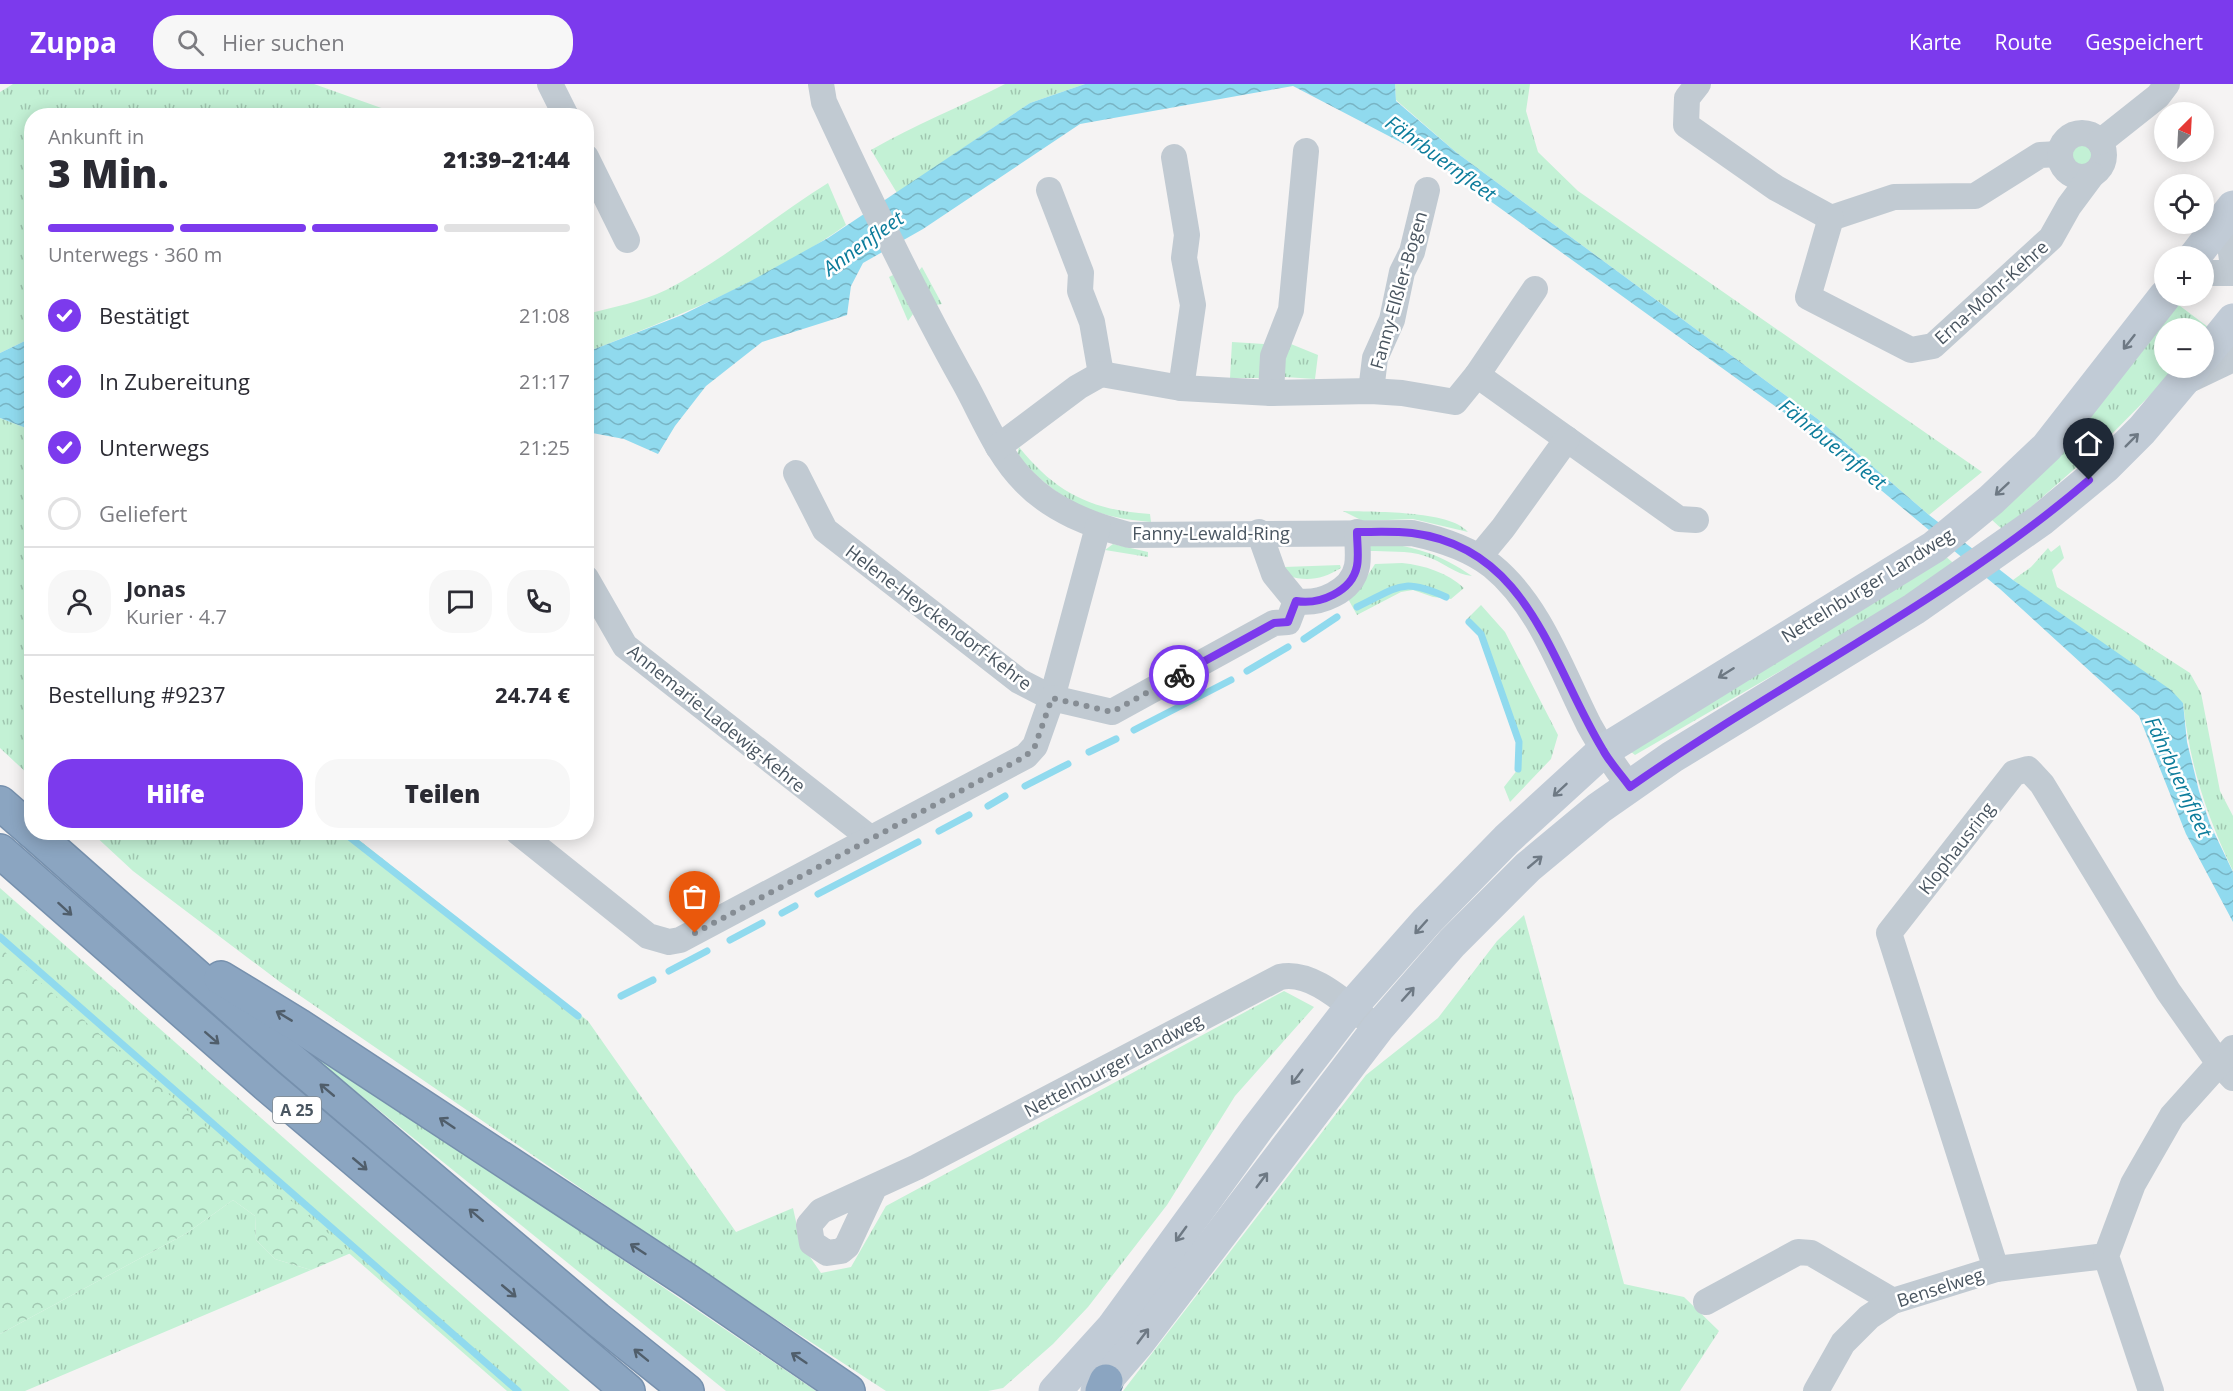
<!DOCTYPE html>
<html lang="de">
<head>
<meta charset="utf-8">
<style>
	:root { --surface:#fff; --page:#f7f7f7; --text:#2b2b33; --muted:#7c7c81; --line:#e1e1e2; --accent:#7c3aed }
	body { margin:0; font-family:"Open Sans",sans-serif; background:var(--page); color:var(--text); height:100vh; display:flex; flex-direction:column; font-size:22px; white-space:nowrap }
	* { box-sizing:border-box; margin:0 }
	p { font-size:20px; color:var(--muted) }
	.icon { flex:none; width:33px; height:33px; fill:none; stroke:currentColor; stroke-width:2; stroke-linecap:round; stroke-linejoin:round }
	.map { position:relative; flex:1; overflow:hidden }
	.drawer { position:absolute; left:24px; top:24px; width:570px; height:732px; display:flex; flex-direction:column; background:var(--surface); border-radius:24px; box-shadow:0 3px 15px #0003 }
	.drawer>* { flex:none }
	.needle { width:39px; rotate:24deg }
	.tools { position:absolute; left:2154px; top:18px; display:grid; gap:12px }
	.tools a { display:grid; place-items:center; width:60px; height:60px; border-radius:50%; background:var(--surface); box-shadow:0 3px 15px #0003; font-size:30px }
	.pin { position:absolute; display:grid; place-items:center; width:51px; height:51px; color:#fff; margin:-62px -26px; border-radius:50% 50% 50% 0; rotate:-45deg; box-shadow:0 0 6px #0007 }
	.pin .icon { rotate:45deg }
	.courier { position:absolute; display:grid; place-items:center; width:60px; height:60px; margin:-30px; border:4px solid #7c3aed; border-radius:50%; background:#fff; color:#222; box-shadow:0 2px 8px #0007 }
	.summary em { font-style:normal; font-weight:800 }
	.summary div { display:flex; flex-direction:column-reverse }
	.summary { display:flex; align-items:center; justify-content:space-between; height:102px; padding:0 24px }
	h1 { font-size:39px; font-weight:800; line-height:45px }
	.bar { display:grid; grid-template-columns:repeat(4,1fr); gap:9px 6px; align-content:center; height:72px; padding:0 24px }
	.bar i { height:8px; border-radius:4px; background:var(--line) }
	.bar .current { background:var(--accent) }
	.bar p { grid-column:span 4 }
	.line { display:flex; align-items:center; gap:15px; padding:0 24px; border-top:2px solid var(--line) }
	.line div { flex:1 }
	.round { display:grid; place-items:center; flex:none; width:63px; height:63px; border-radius:24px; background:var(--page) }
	ol { padding:0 24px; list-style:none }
	li { display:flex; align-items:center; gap:18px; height:66px }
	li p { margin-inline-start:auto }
	li .icon { padding:6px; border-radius:50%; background:var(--accent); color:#fff; stroke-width:4 }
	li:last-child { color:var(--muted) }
	li i { width:33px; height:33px; border:3px solid var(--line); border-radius:50% }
	.action { display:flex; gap:12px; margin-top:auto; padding:12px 24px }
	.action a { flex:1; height:69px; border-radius:24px; background:var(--accent); color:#fff; font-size:24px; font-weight:800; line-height:69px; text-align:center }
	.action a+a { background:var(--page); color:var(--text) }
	header { display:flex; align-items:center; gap:36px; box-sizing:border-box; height:84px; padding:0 30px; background:var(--accent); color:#fff }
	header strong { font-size:28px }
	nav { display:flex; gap:33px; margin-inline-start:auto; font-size:21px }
	.search { width:420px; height:54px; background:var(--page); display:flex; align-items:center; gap:15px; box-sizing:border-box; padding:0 21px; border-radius:24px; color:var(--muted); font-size:22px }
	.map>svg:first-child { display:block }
</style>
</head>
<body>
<header>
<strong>Zuppa</strong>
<div class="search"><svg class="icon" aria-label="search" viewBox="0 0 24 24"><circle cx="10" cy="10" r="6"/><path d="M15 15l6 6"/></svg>Hier suchen</div>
<nav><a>Karte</a><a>Route</a><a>Gespeichert</a></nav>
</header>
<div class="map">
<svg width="2233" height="1307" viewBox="0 0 2233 1307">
	<defs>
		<pattern id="grass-tufts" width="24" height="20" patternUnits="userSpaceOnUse" patternTransform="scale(1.5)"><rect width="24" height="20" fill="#c3f1d5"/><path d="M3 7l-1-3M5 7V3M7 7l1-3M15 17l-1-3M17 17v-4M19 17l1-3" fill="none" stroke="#a0c6b0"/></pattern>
		<pattern id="forest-crowns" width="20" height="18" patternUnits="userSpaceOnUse" patternTransform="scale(1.5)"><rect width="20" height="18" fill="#c3f1d5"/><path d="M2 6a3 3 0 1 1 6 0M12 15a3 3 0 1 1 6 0" fill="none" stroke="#a0c6b0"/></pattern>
		<pattern id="water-waves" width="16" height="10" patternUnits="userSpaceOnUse" patternTransform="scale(1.5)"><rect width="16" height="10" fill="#90daee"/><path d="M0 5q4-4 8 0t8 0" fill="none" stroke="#78b4c4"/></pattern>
	</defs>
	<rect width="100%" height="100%" fill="#f5f3f3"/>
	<g fill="url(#grass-tufts)">
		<path d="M13,0H314L401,31L32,32L31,254L0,269V8Z"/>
		<path d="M1005,0H1085L1030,19L897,109L871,66C914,41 960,23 1005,0Z"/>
		<path d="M1395,0H1530L1526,27L1538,68L1578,107L1982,388L1929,431L1819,336L1457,69L1396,16Z"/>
		<circle cx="2082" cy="72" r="15"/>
		<path d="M828,99L846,141C767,197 676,233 587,268V230C613,223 641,218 666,206C724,176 773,133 828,99Z"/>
		<path d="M922,183L942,220L936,221L917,189Z"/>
		<path d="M893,191L913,230L908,237L889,193Z"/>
		<path d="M2176,219L2212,246L2204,255V244H2164V284H2177L2096,366L2004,447L1991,435Z"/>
		<path d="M1232,258L1264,260V294H1230Z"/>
		<path d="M1286,258L1318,271L1315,295L1285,293L1279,287Z"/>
		<path d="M0,334L31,346V693L0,664Z"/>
		<path d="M1019,363C1056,409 1091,426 1150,430L1151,438C1090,433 1057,416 1017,371Z"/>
		<path d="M1343,427C1371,428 1450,426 1468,448L1413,435L1363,437Z"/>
		<path d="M1371,459C1409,459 1442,471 1472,492C1456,491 1442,477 1425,472C1407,466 1387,468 1368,467Z"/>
		<path d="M1113,460L1148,468V473L1105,466Z"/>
		<path d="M2060,461L2064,474L2052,486L2057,503L2190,589L2201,609L2220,707L2233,732V787C2206,730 2190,682 2183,619L2013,496L2031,483L2048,464L2051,468Z"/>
		<path d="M1944,471L1959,484L1635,671L1626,664Z"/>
		<path d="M1402,479C1424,481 1448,489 1464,504L1451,515L1433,513L1413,506L1401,508L1357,531L1347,513L1359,505L1375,480Z"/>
		<path d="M1340,481L1341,484C1323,495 1308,498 1288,492L1284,483Z"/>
		<path d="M1481,521L1505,548L1558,651L1551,675L1510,718L1504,703L1518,685L1519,658L1481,550L1466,536Z"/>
		<path d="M92,749H350L588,937L736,1148L793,1124L801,1160L821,1189L851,1183L886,1122L1284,907L1314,923L1235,1012L1167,1121L1088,1223L1053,1260L1003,1304L988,1307H886L700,1186L280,898L133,787Z"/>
		<path d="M0,804L521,1263L570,1307H507L0,865Z"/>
		<path d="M1524,831L1624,1200L1684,1213L1719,1247L1680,1307H1123L1366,991L1438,934L1497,857Z"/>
		<path d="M321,971L816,1307H726L317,976Z"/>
		<path d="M233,1116L255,1132L256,1156L275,1175L311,1186L25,1307H0V1250L187,1149Z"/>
	</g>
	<path fill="url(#forest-crowns)" d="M0,864L11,873L351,1169L311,1186L275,1175L256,1156L255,1132L233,1116L187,1149L0,1250Z"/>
	<g fill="url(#water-waves)">
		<path d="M1085,0H1395L1396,17L1457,69L1819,336L1929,431L2013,496L2171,606L2183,619L2187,658L2199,707L2210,740L2233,788V838L2186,750L2139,632L2000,505L1811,348L1429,73L1293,2L1080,40L923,145L863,179L851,202L847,231L762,258L706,302L675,342L658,370L624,355L587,348V268L682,231L749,198L828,154L1030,19Z"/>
		<path d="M31,254V346L0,334V269Z"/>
	</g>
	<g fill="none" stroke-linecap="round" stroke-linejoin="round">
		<g stroke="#90daee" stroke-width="7">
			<path d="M1357,523C1399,503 1401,493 1446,513"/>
			<path d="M1469,538L1481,550L1519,658L1518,685"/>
			<path d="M1304,555L1337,533"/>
			<path d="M1247,587L1288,563"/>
			<path d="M1134,646L1231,596"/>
			<path d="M1089,668L1116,655"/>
			<path d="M1025,702L1068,680"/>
			<path d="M988,722L1005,712"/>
			<path d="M939,747L969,731"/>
			<path d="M343,748L578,932"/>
			<path d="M818,810L918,758"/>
			<path d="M782,829L795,822"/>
			<path d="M0,853L518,1307"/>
			<path d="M730,856L762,839"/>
			<path d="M669,887L707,867"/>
			<path d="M621,912L653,896"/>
		</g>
		<defs>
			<g id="highway">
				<path d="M0,719L32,747"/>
				<path d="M33,748L289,974L597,1235L687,1307"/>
				<path d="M0,767L267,1001L628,1307"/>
				<path d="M221,894L298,941L688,1197L848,1307"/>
				<path d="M1102,1307L1106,1297"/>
			</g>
		</defs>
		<use href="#highway" stroke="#7690ad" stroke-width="36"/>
		<g stroke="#c1cad2" stroke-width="26">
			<path d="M550,0L566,32"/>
			<path d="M821,0L824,18C868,113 913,207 964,298C983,332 997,370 1025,398C1053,427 1091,441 1129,451L1412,449C1440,455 1469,464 1492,482C1540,521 1562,588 1589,641C1601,663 1615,683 1630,703"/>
			<path d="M1698,0L1687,14L1686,41L1776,104L1831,134L1894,113L1975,112L2040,71L2060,70"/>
			<circle cx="2082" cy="71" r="22"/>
			<path d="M2100,58L2158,12L2167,0"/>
			<path d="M586,73L627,156"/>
			<path d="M1174,73L1187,151L1184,174L1193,221L1181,304"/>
			<path d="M1049,106L1081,189L1080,207L1092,238L1101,290"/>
			<path d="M2233,132L2230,162L2233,182"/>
			<path d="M1831,134L1808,213L1911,266L1933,262L2051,154L2069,122L2092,91"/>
			<path d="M2204,189H2233"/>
			<path d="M1477,291L1535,205"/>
			<path d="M2187,297L2233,275"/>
			<path d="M1371,307L1375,274L1392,236L1402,188L1412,168L1427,106"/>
			<path d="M1271,309L1273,272L1291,226L1306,67"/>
			<path d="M998,363L1078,303L1101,290L1181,304L1271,309L1371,307L1402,309L1455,318L1477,291L1679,435L1696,436"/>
			<path d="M796,389L825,446L1019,597L1052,614L1098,443"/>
			<path d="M1259,448L1274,490L1296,517C1319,521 1352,508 1357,482C1359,472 1357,459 1357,448"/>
			<path d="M1479,473L1503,444L1567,355"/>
			<path d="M586,494L625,562L870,754"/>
			<path d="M518,748L648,852L669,858L680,856L1026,672L1035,662L1052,614L1112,628L1274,539L1288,538L1296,517"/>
			<path d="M874,1104L847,1162L841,1167L827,1169L812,1159L809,1141L821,1127L917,1083L1280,893C1310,886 1343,917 1365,934"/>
			<path d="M1996,1185L1889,849L2014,689L2028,685L2042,700L2168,907L2218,978L2233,994"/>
			<path d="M1706,1218L1798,1168L1811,1169L1893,1217"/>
			<path d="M1816,1307L1843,1259L1869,1233L1893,1217L1996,1185L2106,1172"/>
			<path d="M2151,1307L2106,1172L2133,1100L2172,1032L2233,964"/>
		</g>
		<g stroke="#c1cbd6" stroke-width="33">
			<path d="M2195,172L2233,123"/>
			<path d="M2204,272L2233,236"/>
			<path d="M1055,1307L1113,1243L1257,1045L1351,923L1427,837L1507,755L1603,667L1934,463L1991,416L2047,363L2165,212"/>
			<path d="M1097,1307L1138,1259L1378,944L1452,859L1528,783L1599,724L1672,673L1914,525L2041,436L2105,383L2142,346L2194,284"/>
		</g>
		<use href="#highway" stroke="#8ba5c1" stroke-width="33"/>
	</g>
	<defs><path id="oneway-shaft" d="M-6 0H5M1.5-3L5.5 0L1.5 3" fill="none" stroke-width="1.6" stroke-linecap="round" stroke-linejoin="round" transform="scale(1.5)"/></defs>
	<g stroke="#6e7984">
		<use href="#oneway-shaft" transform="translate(2129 258) rotate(128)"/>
		<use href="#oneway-shaft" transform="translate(2132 356) rotate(-45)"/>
		<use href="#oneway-shaft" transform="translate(2002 405) rotate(137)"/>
		<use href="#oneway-shaft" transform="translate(1726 589) rotate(148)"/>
		<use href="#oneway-shaft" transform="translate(1560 706) rotate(137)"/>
		<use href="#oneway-shaft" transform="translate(1535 778) rotate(-40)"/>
		<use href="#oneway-shaft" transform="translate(1421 843) rotate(132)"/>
		<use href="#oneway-shaft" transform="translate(1408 910) rotate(-48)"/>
		<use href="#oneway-shaft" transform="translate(1297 993) rotate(127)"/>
		<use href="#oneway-shaft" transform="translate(1262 1096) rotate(-53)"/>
		<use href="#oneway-shaft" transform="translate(1181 1150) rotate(126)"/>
		<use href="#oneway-shaft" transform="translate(1143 1252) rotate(-53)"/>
	</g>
	<g stroke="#505e6b">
		<use href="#oneway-shaft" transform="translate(65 825) rotate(42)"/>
		<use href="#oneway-shaft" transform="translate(284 932) rotate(-149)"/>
		<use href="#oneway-shaft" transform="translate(212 954) rotate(41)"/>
		<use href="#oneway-shaft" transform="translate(327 1006) rotate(-140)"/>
		<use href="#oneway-shaft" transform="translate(447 1039) rotate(-146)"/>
		<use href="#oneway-shaft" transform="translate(360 1080) rotate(40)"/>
		<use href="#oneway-shaft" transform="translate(476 1131) rotate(-139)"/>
		<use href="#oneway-shaft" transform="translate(638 1165) rotate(-147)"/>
		<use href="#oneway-shaft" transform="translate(509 1207) rotate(40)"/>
		<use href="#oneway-shaft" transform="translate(641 1271) rotate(-141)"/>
		<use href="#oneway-shaft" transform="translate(799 1274) rotate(-146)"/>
	</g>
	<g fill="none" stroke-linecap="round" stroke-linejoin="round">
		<path stroke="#868d94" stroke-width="6" stroke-dasharray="0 10.8" d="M695,849L1026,672L1035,662L1052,614L1112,628L1179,591"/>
		<path stroke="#7c3aed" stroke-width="8" d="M1179,591L1274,539L1288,538L1296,517C1319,521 1352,508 1357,482C1359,472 1357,459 1357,448C1375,448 1394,447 1412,449C1530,464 1551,581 1603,666C1610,679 1621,690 1630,703C1781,597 1948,517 2089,396"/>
	</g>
	<g text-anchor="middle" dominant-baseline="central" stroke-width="5" stroke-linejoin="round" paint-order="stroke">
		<rect fill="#fff" stroke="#808990" stroke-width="1.5" x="273" y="1013" width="48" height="26" rx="4.5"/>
		<g font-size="16" font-weight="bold" fill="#4a5661">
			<text x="297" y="1026">A 25</text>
		</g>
		<g font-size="18" fill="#4a5661" stroke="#fff">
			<text transform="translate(1398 206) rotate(-74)">Fanny-Elßler-Bogen</text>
			<text transform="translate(1991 208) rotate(-42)">Erna-Mohr-Kehre</text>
			<text x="1211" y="449">Fanny-Lewald-Ring</text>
			<text transform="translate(1867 501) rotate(-32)">Nettelnburger Landweg</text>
			<text transform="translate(939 533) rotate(37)">Helene-Heyckendorf-Kehre</text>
			<text transform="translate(717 634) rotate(39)">Annemarie-Ladewig-Kehre</text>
			<text transform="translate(1956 764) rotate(-52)">Klophausring</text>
			<text transform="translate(1113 981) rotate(-28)">Nettelnburger Landweg</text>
			<text transform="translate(1940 1203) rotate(-18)">Benselweg</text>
		</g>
		<g font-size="20" font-style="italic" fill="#0c7c9b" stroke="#fff">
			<text transform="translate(1441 74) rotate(36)">Fährbuernfleet</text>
			<text transform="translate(863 159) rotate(-36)">Annenfleet</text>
			<text transform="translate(1833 360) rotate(39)">Fährbuernfleet</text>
			<text transform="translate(2179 693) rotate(65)">Fährbuernfleet</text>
		</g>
	</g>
</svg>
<div class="tools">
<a><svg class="needle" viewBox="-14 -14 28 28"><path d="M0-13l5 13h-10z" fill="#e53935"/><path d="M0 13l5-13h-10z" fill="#7c7c81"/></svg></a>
<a><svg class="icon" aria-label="locate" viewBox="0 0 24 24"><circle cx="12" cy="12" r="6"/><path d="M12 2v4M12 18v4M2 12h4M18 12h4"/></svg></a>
<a>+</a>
<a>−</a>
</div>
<div class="pin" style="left:695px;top:849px;background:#ea580c"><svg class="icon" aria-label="bag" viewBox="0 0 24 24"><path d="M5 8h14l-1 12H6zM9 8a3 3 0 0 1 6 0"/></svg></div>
<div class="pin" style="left:2089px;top:396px;background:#1f2937"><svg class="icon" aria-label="home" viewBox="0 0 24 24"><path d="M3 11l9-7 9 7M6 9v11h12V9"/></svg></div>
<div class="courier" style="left:1179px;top:591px"><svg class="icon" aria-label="bike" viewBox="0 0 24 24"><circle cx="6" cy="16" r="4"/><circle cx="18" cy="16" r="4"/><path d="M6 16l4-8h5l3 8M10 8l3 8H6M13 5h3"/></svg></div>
<section class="drawer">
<div class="summary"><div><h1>3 Min.</h1><p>Ankunft in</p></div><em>21:39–21:44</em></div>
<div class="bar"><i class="current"></i><i class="current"></i><i class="current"></i><i></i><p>Unterwegs · 360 m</p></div>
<ol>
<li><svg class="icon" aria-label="check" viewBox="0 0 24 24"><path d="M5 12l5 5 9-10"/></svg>Bestätigt<p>21:08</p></li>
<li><svg class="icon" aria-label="check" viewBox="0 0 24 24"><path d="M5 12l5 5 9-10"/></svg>In Zubereitung<p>21:17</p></li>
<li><svg class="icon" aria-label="check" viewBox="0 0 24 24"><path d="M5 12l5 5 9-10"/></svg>Unterwegs<p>21:25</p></li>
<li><i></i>Geliefert</li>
</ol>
<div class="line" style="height:108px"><a class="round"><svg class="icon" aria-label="person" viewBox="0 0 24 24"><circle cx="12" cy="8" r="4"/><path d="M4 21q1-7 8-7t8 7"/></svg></a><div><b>Jonas</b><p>Kurier · 4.7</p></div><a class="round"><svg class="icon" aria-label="chat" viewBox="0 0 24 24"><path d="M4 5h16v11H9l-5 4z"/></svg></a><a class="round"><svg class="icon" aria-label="phone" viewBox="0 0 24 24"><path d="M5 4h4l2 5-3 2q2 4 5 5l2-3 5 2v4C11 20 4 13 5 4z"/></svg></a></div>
<div class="line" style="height:78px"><div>Bestellung #9237</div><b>24.74 €</b></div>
<div class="action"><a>Hilfe</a><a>Teilen</a></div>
</section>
</div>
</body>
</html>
